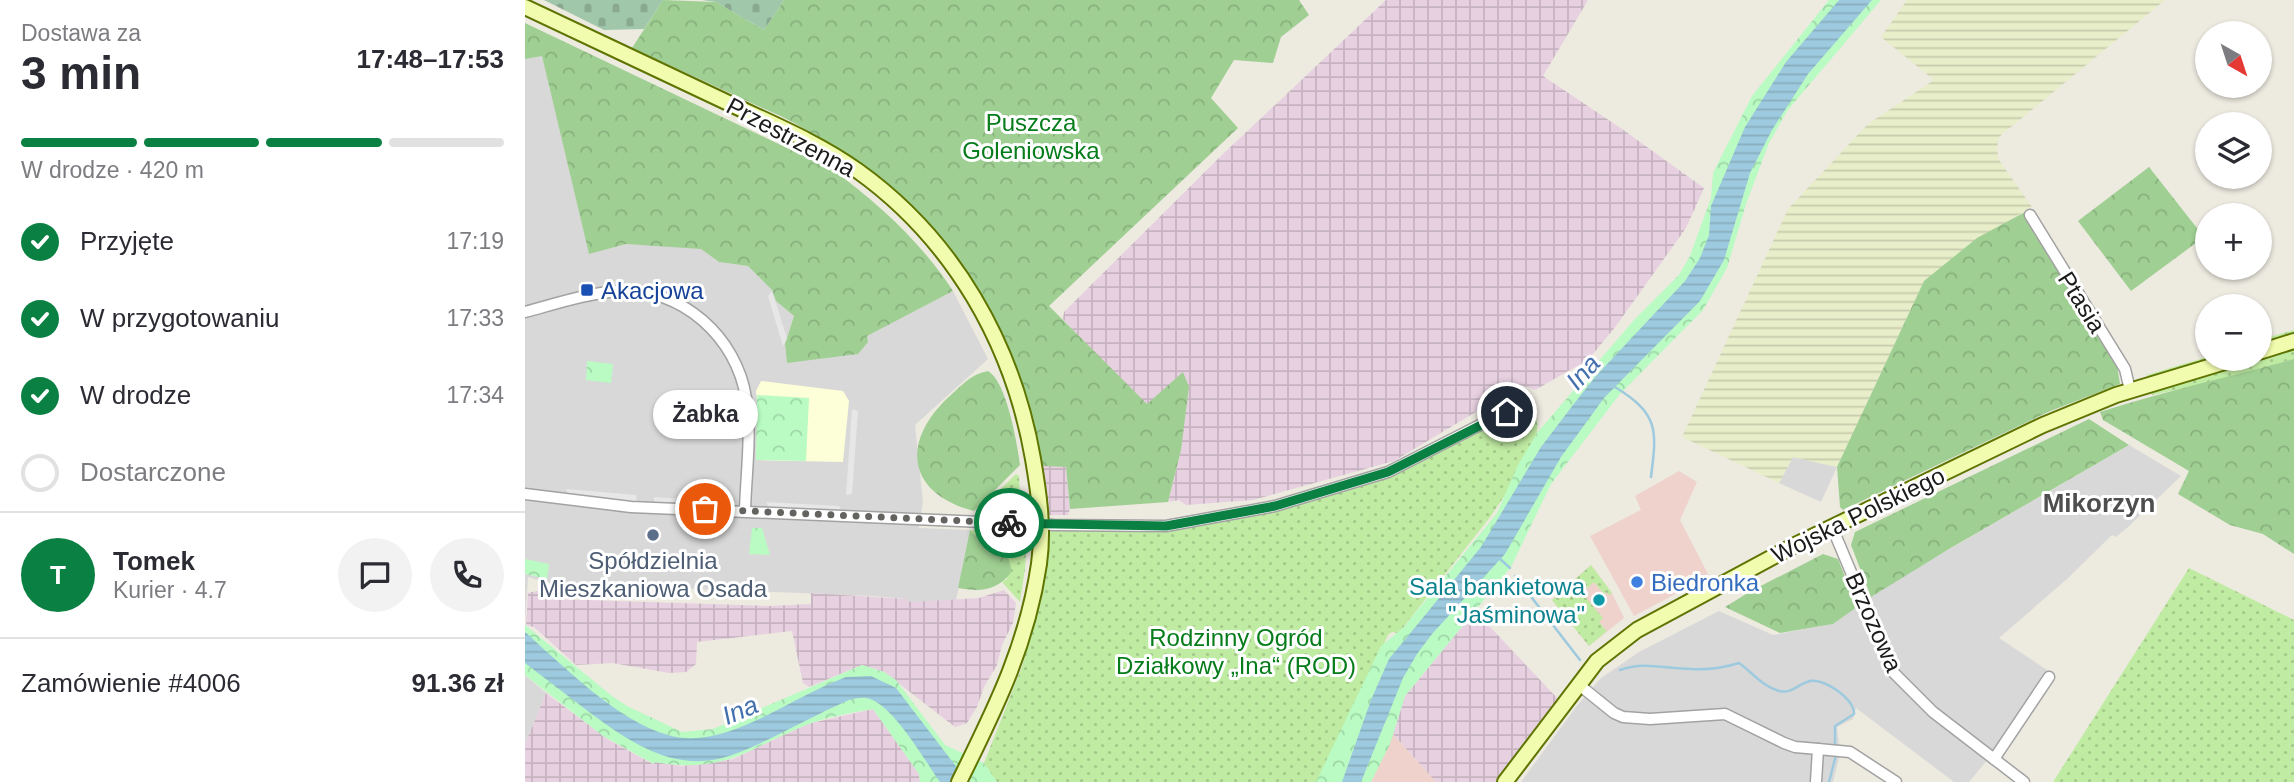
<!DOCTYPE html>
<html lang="pl">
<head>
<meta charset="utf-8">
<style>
	:root { --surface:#fff; --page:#f2f2f3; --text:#2b2b33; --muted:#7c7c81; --line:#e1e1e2; --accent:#0b8043 }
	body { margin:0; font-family:Helvetica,sans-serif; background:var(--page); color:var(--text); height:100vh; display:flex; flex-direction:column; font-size:26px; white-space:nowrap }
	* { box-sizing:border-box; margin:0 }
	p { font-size:23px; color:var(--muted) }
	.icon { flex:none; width:38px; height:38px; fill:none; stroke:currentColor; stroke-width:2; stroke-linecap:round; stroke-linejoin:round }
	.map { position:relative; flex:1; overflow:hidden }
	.drawer { display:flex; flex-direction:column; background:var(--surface); width:525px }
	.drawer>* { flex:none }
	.needle { width:46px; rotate:141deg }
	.tools { position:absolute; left:1670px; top:21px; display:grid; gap:14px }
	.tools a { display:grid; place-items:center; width:77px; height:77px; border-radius:50%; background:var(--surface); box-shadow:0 2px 5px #0004; font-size:35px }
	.pin { position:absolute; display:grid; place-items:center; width:60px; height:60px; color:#fff; margin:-30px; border:4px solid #fff; border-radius:50%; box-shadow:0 2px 7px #0007 }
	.courier { position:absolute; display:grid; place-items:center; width:70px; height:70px; margin:-35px; border:5px solid #0b8043; border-radius:50%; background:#fff; color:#222; box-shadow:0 2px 9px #0007 }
	.bubble { position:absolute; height:49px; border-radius:24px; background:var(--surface); box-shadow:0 2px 5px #0004; font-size:23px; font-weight:800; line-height:49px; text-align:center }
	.headline em { font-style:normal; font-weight:800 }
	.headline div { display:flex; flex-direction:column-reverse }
	.headline { display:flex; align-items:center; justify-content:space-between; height:119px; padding:0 21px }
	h1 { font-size:46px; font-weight:800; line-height:52px }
	.bar { display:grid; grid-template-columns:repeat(4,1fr); gap:10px 7px; align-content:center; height:84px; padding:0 21px }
	.bar i { height:9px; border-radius:5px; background:var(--line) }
	.bar .selected { background:var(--accent) }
	.bar p { grid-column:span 4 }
	.line { display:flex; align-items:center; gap:18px; padding:0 21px; border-top:2px solid var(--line) }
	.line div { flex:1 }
	.round { display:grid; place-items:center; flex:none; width:74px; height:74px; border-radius:37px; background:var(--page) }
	ol { padding:0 21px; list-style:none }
	li { display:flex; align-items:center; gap:21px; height:77px }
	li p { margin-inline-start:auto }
	li .icon { padding:7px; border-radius:50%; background:var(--accent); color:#fff; stroke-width:4 }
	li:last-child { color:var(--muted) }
	li i { width:38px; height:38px; border:4px solid var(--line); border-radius:50% }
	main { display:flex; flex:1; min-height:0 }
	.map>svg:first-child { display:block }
</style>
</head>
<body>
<main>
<section class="drawer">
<div class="headline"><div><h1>3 min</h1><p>Dostawa za</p></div><em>17:48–17:53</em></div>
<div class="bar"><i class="selected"></i><i class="selected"></i><i class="selected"></i><i></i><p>W drodze · 420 m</p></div>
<ol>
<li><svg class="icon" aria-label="check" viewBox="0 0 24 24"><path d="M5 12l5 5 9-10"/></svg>Przyjęte<p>17:19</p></li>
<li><svg class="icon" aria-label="check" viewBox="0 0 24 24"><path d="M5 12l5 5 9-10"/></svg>W przygotowaniu<p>17:33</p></li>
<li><svg class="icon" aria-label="check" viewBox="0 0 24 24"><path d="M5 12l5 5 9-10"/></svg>W drodze<p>17:34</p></li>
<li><i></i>Dostarczone</li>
</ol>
<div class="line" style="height:126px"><b class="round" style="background:var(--accent);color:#fff">T</b><div><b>Tomek</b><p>Kurier · 4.7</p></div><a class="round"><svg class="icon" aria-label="chat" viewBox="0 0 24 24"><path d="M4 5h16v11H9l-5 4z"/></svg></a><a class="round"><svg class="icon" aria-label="phone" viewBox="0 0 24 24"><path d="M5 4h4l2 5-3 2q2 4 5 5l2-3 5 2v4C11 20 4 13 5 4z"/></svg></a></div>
<div class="line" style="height:91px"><div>Zamówienie #4006</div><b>91.36 zł</b></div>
</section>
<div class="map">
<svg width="1769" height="782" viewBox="0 0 1769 782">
	<defs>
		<pattern id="industrial-grid" width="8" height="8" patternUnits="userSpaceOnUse" patternTransform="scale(1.75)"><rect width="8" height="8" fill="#e7d1e1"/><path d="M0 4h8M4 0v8" fill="none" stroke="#c6b3c0"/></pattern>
		<pattern id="farmland-rules" width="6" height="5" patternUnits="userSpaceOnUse" patternTransform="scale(1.75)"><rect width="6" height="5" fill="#e8eec9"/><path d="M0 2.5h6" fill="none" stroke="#c6ccac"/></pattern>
		<pattern id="grass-dots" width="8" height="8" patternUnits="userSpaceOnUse" patternTransform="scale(1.75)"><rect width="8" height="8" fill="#c0eba2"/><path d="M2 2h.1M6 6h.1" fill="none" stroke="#a4c98b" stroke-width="1.8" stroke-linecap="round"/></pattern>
		<pattern id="forest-crowns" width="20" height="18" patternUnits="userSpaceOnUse" patternTransform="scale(1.75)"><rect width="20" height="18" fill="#9fcf92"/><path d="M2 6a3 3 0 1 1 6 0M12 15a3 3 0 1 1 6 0" fill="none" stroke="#88b17d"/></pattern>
		<pattern id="cemetery-stones" width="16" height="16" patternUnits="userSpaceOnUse" patternTransform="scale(1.75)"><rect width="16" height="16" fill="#a0c7a9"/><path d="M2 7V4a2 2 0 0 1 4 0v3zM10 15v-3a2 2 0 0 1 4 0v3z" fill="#89aa91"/></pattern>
		<pattern id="park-crowns" width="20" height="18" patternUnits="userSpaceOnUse" patternTransform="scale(1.75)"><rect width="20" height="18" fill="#b9fbc3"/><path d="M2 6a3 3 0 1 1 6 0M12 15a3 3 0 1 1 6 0" fill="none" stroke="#9ed7a7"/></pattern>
		<pattern id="water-rules" width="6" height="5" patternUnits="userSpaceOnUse" patternTransform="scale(1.75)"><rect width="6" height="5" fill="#9dcade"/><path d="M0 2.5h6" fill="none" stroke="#87adbe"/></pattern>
	</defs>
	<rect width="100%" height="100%" fill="#edeae0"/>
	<g fill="#d9d8d8">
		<path d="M17,55L64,253L101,244L144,245L176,249L194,262L223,266L247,290L251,301L269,316L260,344L262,363L280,359L341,336L428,291L463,359L390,425L398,502L394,528L445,530L431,601L386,602L381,599L348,596L23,583L3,577L0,625V59Z"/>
		<path d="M1604,445L1656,476L1603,527L1591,537L1587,535L1542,579L1474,638L1522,670L1464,758L1444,782H1429L1331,708L1328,719L1312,727L1315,754L1308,782H996L1051,707L1076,678L1114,652L1194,611L1248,635L1308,624L1359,587Z"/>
		<path d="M1268,457L1312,467L1296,502L1254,483Z"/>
		<path d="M0,675L21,693L0,744Z"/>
	</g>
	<g fill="#f0d2cd">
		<path d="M1154,471L1172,482L1155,520L1184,576L1109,616L1065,536L1116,510L1110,496Z"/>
		<path d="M1066,565L1087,593L1099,618L1064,646L1027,600Z"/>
		<path d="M868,734L911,782H846Z"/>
	</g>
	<g fill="url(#industrial-grid)">
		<path d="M861,0H1063L1018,76L1097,129L1179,188L1161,228L1091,326L1063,360L1010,390L996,385L869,461L728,500L661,505L654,500L643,502L656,450L538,319L539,312L697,155Z"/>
		<path d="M518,466H541L545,509L543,515H522Z"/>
		<path d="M30,587L31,599L243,606L286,604V593L381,599L386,602L454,598L479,590L491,603L488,623L477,645L472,665L459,687L452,707L442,723L430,727L359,672L337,665L284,687L278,683L267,631L172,642L171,664L161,672L144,673L88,663L51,665L9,627L1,625L3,593Z"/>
		<path d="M950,611L1034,700L974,782H911L868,734L880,696Z"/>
		<path d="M21,693L84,740L128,764L130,762L157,766L208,759L282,724L348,709L394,774L395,782H0V744Z"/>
	</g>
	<path fill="#fcffd7" d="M236,381L318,391L324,401L318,462L231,460L233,409L231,391Z"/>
	<path fill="url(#farmland-rules)" d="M1382,0H1640L1474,137L1472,149L1474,160L1507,207L1488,218L1399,281L1312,467L1268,457L1254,483L1157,437L1263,209L1343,124L1409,80L1356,37Z"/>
	<g fill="url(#grass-dots)">
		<path d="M1769,330V359L1688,382L1627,395L1622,375L1682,357L1734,359V340Z"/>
		<path d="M997,409C1010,412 1014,419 1012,433L980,495L966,516L877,629L872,633L867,632L863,635L798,782H472L459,763L497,667L509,622L522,535L528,530L640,531L733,514L871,474Z"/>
		<path d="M491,474L494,476L495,499L493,508L485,515L450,514Z"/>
		<path d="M445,530L502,534L500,569L495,602L477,582L482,579C481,571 483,559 481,551C475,531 454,544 445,530Z"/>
		<path d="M1066,565L1087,593L1084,595L1081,592L1079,594L1069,582L1060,590L1064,595L1061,598L1078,618L1074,622L1082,631L1064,646L1027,600Z"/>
		<path d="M1664,568L1769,620V782H1528Z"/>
	</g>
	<g fill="url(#forest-crowns)">
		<path d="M138,0L191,2L239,30L259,0H774L784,15L756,37L748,63L709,60L686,98L713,128L524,306L622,404L658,372L664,387L656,450L643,502L545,509L541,467L518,466C482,305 415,208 271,124C255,115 236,108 218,99C181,82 144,65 107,48Z"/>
		<path d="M0,23L308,170C354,204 396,242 428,291L342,336L343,342L333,354L262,363L260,344L269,316L251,301L247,290L223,266L194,262L176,249L101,244L64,254L17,56L0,59Z"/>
		<path d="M1624,167L1679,237L1606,291L1553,221Z"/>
		<path d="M1500,212L1544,289L1591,359L1595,384L1523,412L1318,510L1315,507L1312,467L1399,281L1452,238Z"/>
		<path d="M1769,359V554L1738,534L1705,525L1653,494L1664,471L1578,420L1575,412C1639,391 1704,377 1769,359Z"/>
		<path d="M463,371C482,382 492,443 495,465L449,511C378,492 377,438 427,394C439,383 447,374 463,371Z"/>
		<path d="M1564,419L1604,445L1424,549L1346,597L1326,545L1330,532Z"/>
		<path d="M445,530C453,542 462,533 472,539C481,545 484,561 487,571C473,591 455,592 433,588Z"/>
		<path d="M1298,554L1313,559L1332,607L1308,624L1255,633L1200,607L1226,591Z"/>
	</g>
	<g fill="url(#cemetery-stones)">
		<path d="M19,0H138L119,29L79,30Z"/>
		<path d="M177,0H259L239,30L191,2Z"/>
	</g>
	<g fill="url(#park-crowns)">
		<path d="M1304,0H1356L1262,111L1244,143L1221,204L1202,268L1178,310L1095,394L1026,484L986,567L880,696L865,744L846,782H791L856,646L878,628L972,513L993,465L1012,433L1109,320L1154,275L1165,256L1186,198L1188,173L1227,96Z"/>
		<path d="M62,361L88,364L86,383L61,380Z"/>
		<path d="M232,395L284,398L281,461L231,460Z"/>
		<path d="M227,528H237L245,555L224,554Z"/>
		<path d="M0,559L24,564L22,579L0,574Z"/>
		<path d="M0,625L87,696L102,706L157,732L188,729L337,665L359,672L371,680L420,745L459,763L472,782H395L394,774L348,709C325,713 301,717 279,726C220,750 199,774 130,762L129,764L78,736L0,675Z"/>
	</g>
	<g fill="#e7e7e7">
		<path d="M247,291L262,338L258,346L243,296Z"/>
		<path d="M327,409L333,411L327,494L321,495Z"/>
		<path d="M41,489L111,495L112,502L44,495Z"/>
		<path d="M129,497L190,501L192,506L129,503Z"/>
		<path d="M241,502L314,506L317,511L244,508Z"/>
	</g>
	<g fill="url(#water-rules)">
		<path d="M1314,0H1347L1283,74L1247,130L1225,173L1199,260L1175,301L1079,398L1036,457L980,554L907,634L892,654L878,678L836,782H817L846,700L864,659L956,547L1016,447L1048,405L1071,376L1160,281L1175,258L1184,235L1186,206L1220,127L1261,62Z"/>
		<path d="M0,632C38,666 94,722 143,735C163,741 183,738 202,732C237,721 270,699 304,684L321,677L346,676L371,688L443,782H415C400,761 366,701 341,698C336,697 329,699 324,700C285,717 247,740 207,755C152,775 106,743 64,712C43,696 21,679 0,663Z"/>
	</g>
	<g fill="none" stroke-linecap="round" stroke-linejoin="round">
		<g stroke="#9dcade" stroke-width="2.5">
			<path d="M1090,387C1134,414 1132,430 1126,477"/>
			<path d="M974,558L985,568"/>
			<path d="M990,576L1055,660"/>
			<path d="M1095,670C1119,661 1141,669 1166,669C1183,670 1198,668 1214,663C1228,673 1237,686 1254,691C1267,694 1273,684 1285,681C1299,678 1330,699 1329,714L1310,726V745"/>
			<path d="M1304,782L1311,755"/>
		</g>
		<defs>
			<g id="street">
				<path d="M1505,215L1600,369L1605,390"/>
				<path d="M0,312C30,304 63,293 94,291C157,287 212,338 221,398C227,432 221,475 220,510"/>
				<path d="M0,494L106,507L529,525L641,526L750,506L863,472L1000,402"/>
				<path d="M1307,527L1368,672L1408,712L1499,782"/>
				<path d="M1053,684L1089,713L1098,717L1125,719L1200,714L1259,743L1270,747L1293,749L1291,782"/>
				<path d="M1293,749L1325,752L1371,782"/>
				<path d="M1469,759L1524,677"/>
			</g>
			<g id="secondary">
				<path d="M0,7C66,38 131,69 197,100C243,122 291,141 333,171C429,240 488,344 508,459C514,494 519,528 514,564C502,646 470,709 434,782"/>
				<path d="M1734,352L1769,341"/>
				<path d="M980,782L1072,661L1112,630L1270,545L1518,425L1591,395L1710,359"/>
			</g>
		</defs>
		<use href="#street" stroke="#a2a2a2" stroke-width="13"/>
		<use href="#secondary" stroke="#5e7400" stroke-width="18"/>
		<use href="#street" stroke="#fff" stroke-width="10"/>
		<use href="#secondary" stroke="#f2fcaf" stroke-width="14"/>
	</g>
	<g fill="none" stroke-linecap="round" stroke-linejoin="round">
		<path stroke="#646360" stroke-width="7" stroke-dasharray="0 12.6" d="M180,509L484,523"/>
		<path stroke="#0b8043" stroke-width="9" d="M484,523L641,526L750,506L863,472L982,412"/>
	</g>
	<rect fill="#1a4fb4" stroke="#fff" stroke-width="2.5" x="55" y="283" width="14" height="14" rx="3.5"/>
	<circle fill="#5c6f8a" stroke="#fff" stroke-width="2.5" cx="128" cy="535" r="7"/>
	<circle fill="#3f7fe0" stroke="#fff" stroke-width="2.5" cx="1112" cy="582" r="7"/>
	<circle fill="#0f9aa8" stroke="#fff" stroke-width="2.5" cx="1074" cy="600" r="7"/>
	<g text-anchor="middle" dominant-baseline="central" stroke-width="6" stroke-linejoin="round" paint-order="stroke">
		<g font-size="24" fill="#067c1a" stroke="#fff">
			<text x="506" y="122">Puszcza<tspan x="506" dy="28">Goleniowska</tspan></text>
			<text x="711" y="637">Rodzinny Ogród<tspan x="711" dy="28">Działkowy „Ina“ (ROD)</tspan></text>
		</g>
		<g font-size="24" fill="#1b1b1b" stroke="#fff">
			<text transform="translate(266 137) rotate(28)">Przestrzenna</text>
			<text transform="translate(1557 302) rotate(58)">Ptasia</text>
			<text transform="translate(1333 515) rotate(-26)">Wojska Polskiego</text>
			<text transform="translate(1349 622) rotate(66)">Brzozowa</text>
		</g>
		<g font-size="24" fill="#164399" stroke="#fff" text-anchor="start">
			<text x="76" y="290">Akacjowa</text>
		</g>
		<g font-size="24" fill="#4e5e75" stroke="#fff">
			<text x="128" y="560">Spółdzielnia<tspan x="128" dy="28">Mieszkaniowa Osada</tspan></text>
		</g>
		<g font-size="24" fill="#366cbe" stroke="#fff" text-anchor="start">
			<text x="1126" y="582">Biedronka</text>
		</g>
		<g font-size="24" fill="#0d838f" stroke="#fff" text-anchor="end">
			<text x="1060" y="586">Sala bankietowa<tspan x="1060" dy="28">"Jaśminowa"</tspan></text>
		</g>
		<g font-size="26" font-style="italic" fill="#4470ae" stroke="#fff">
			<text transform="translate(1058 372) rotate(-48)">Ina</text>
			<text transform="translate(215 710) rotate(-23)">Ina</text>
		</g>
		<g font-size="26" font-weight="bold" fill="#4e4e4e" stroke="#fff">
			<text x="1574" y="503">Mikorzyn</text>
		</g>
	</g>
</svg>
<div class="tools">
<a><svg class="needle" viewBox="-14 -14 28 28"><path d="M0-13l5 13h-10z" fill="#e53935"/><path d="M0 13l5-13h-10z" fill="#7c7c81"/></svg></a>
<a><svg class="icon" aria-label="layers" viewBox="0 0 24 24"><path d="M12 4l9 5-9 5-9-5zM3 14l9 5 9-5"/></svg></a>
<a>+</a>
<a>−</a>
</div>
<div class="pin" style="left:180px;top:509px;background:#ea580c"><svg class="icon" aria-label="bag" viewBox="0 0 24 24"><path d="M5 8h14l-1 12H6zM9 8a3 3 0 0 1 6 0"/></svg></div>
<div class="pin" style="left:982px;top:412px;background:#1f2937"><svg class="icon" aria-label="home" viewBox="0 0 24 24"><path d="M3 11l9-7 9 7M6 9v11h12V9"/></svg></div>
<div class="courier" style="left:484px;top:523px"><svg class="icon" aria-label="bike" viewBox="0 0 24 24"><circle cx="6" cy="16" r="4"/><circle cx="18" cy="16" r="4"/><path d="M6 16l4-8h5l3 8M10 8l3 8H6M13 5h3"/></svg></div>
<div class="bubble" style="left:128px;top:390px;width:105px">Żabka</div>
</div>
</main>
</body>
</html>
